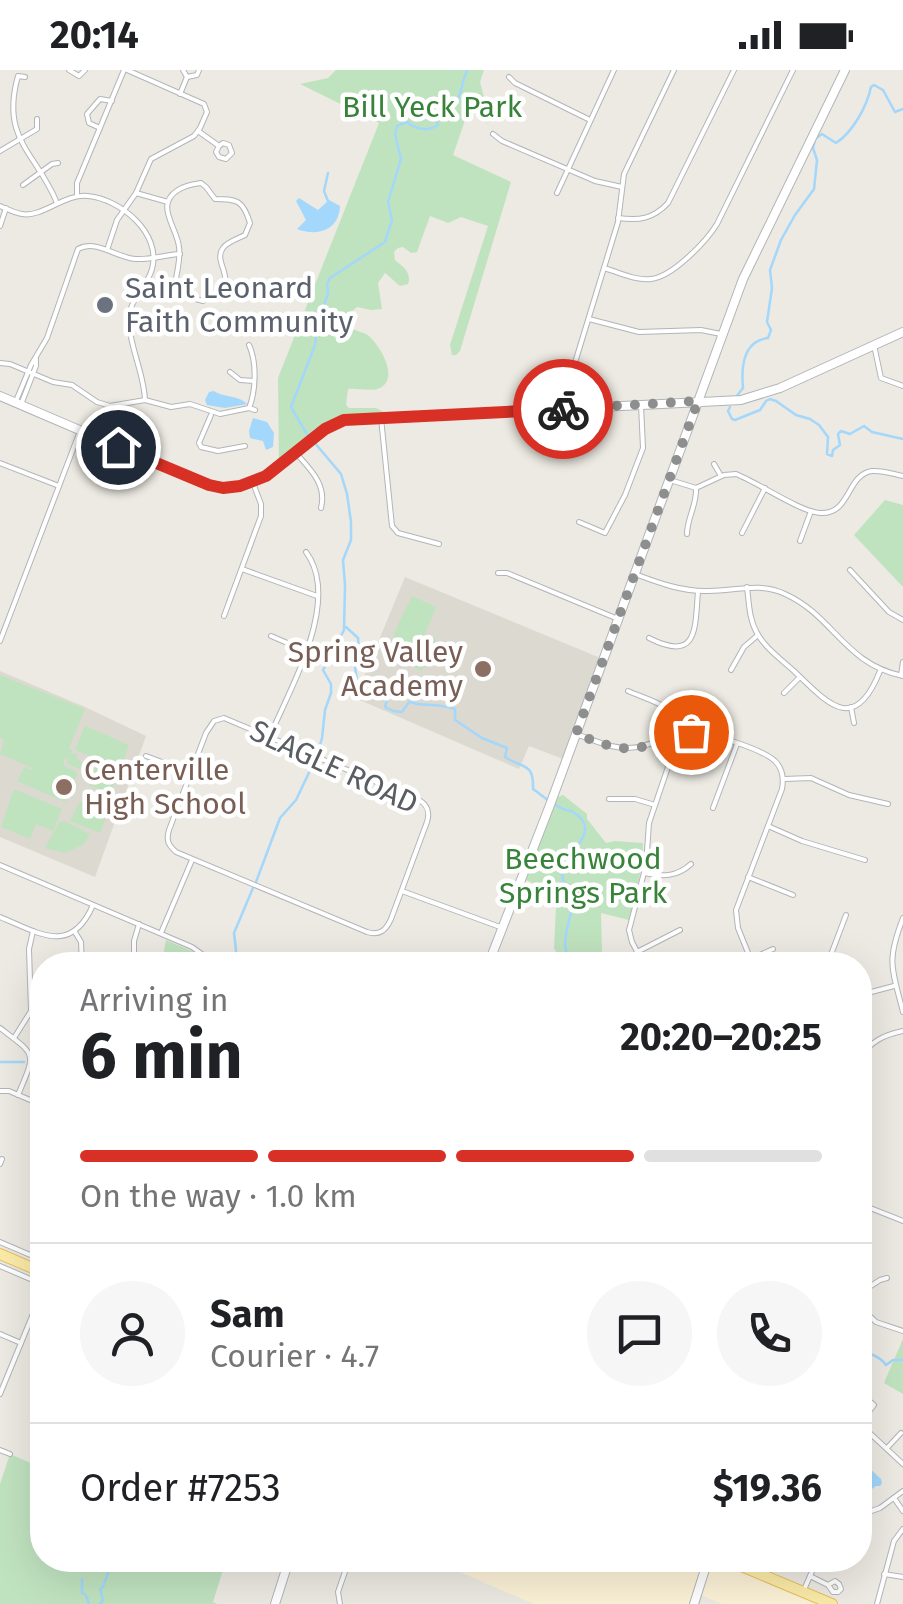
<!DOCTYPE html>
<html lang="en">
<head>
<meta charset="utf-8">
<style>
	:root { --surface:#fff; --page:#f6f6f6; --text:#202124; --muted:#757577; --line:#e0e0e0; --accent:#d93025 }
	body { margin:0; font-family:"Fira Sans",sans-serif; background:var(--page); color:var(--text); height:100vh; display:flex; flex-direction:column; font-size:38px; white-space:nowrap }
	* { box-sizing:border-box; margin:0 }
	p { font-size:32px; color:var(--muted) }
	.icon { flex:none; width:55px; height:55px; fill:none; stroke:currentColor; stroke-width:2; stroke-linecap:round; stroke-linejoin:round }
	.map { position:relative; flex:1; overflow:hidden }
	.panel { position:absolute; left:30px; top:882px; width:842px; height:620px; display:flex; flex-direction:column; background:var(--surface); border-radius:40px; box-shadow:0 10px 40px #0002 }
	.panel>* { flex:none }
	.pin { position:absolute; display:grid; place-items:center; width:85px; height:85px; color:#fff; margin:-42px; border:5px solid #fff; border-radius:50%; box-shadow:0 2px 10px #0007 }
	.courier { position:absolute; display:grid; place-items:center; width:100px; height:100px; margin:-50px; border:8px solid #d93025; border-radius:50%; background:#fff; color:#222; box-shadow:0 2px 12px #0007 }
	.head em { font-style:normal; font-weight:700 }
	.head div { display:flex; flex-direction:column-reverse }
	.head { display:flex; align-items:center; justify-content:space-between; height:170px; padding:0 50px }
	h1 { font-size:65px; font-weight:700; line-height:75px }
	.bar { display:grid; grid-template-columns:repeat(4,1fr); gap:15px 10px; align-content:center; height:120px; padding:0 50px }
	.bar i { height:12px; border-radius:8px; background:var(--line) }
	.bar .selected { background:var(--accent) }
	.bar p { grid-column:span 4 }
	.line { display:flex; align-items:center; gap:25px; padding:0 50px; border-top:2px solid var(--line) }
	.line div { flex:1 }
	.round { display:grid; place-items:center; flex:none; width:105px; height:105px; border-radius:52px; background:var(--page) }
	.status { display:flex; justify-content:space-between; align-items:center; height:70px; padding:0 50px; background:var(--surface); direction:ltr }
	.status svg { height:28px; fill:currentColor }
	.map>svg:first-child { display:block }
</style>
</head>
<body>
<div class="status"><b>20:14</b><svg viewBox="0 0 49 12"><path d="M0 12V9h3v3zM5 12V6h3v6zM10 12V3h3v9zM15 12V0h3v12zM26 1h20v11H26zM47 4h2v5h-2z"/></svg></div>
<div class="map">
<svg width="903" height="1534" viewBox="0 0 903 1534">
	<rect width="100%" height="100%" fill="#eceae2"/>
	<path fill="#fcf2d7" d="M432,1490H727L834,1534H722L698,1524L695,1534H534Z"/>
	<g fill="#dcd9d0">
		<path d="M405,507L603,589L566,690L529,676L519,699L355,628Z"/>
		<path d="M0,601L85,637L146,666L95,807L0,767Z"/>
	</g>
	<g fill="#c0e3bf">
		<path d="M336,0H484L480,12L485,31L476,40L491,58L470,36L453,85L511,112L460,281L456,285H452L450,275L488,156L461,147L448,153L430,146L417,182L411,183L403,177L398,178L394,182L395,190C403,197 412,202 408,214L400,216L385,203L378,213L382,239L371,240L357,237L350,243V258C356,261 366,262 371,268C381,278 399,308 380,318C373,322 357,318 348,319L346,335L349,338H376L394,347L339,352L279,397L278,308L379,53L300,14L328,8Z"/>
		<path d="M885,430L903,435V517L854,465Z"/>
		<path d="M412,526L436,537L425,564L436,569L422,601L397,590C385,568 403,547 412,526Z"/>
		<path d="M0,605L85,639L69,678L72,680L71,684H77V689L84,694L80,699L67,694L68,689L65,688L63,695L78,703L65,732L17,711L24,697L31,700L32,698L0,684L4,671L0,667Z"/>
		<path d="M85,656L129,675L110,724L89,715L98,689L75,680Z"/>
		<path d="M14,719L62,739L53,761L36,754L30,769L1,757Z"/>
		<path d="M563,725L587,744V749L606,773L615,771L643,773L642,796L629,850L601,843L602,882L608,895H564L554,878L556,836L541,817L526,810L541,764L558,727Z"/>
		<path d="M90,727H101L113,731L100,763L70,751L79,733Z"/>
		<path d="M64,751L90,764L84,774L65,783L45,778L59,752Z"/>
		<path d="M166,870L192,881L211,895H161Z"/>
		<path d="M903,1269V1324L884,1313Z"/>
		<path d="M10,1384L42,1398V1490H226L213,1532L217,1534H0V1414Z"/>
	</g>
	<g fill="#a3d7fb">
		<path d="M299,128L318,140L329,130L340,136C339,160 318,167 297,159L306,150L296,131Z"/>
		<path d="M214,321C224,328 239,325 247,334L225,338L207,335L205,330L209,322Z"/>
		<path d="M253,348L267,352L274,363L273,377L266,380L263,371L250,368L249,361Z"/>
		<path d="M863,1397H868L881,1409L882,1413L880,1416H876L861,1427L860,1404Z"/>
	</g>
	<g fill="none" stroke-linecap="round" stroke-linejoin="round">
		<g stroke="#a3d7fb" stroke-width="2.5">
			<path d="M328,131L324,121L328,103"/>
			<path d="M736,327L743,318C741,297 743,271 768,268L771,260L767,252L772,218L770,200L781,170L795,145L814,119L817,90L813,78L815,69L822,64L836,73C853,62 867,36 871,17L874,15L883,20L895,42L903,39"/>
			<path d="M730,337L728,341L732,349L735,350L760,340L766,331L770,329L776,331L796,345L810,349L819,355L828,367L827,384L832,386L833,380L840,375L838,364L841,361L850,364L864,356L872,362L903,369"/>
			<path d="M308,366L291,337L315,275L317,254L328,224L327,214L330,208L385,172L392,150L388,132L401,89L395,64L397,56L407,52C415,59 428,62 438,55L435,42C468,27 455,31 467,0"/>
			<path d="M314,372L341,404L347,424L351,452V470L343,490L345,515L344,560L323,600L331,614V623L325,640L322,668L318,682"/>
			<path d="M346,557L358,568L359,580L353,582L357,611L362,625C370,628 377,625 387,630L385,637L393,641L402,642L409,632C425,637 439,633 455,639V650L482,668L507,678L505,687C523,699 534,692 533,719C543,726 554,736 566,740C568,741 571,740 573,742C578,745 582,749 584,753C592,771 557,789 563,810C566,818 572,822 574,831C571,844 565,861 565,874C566,893 583,897 597,890L605,895"/>
			<path d="M256,812L280,748L296,730L315,690"/>
			<path d="M234,895L236,880L234,863L253,818"/>
			<path d="M0,992H24"/>
			<path d="M40,992H42"/>
			<path d="M860,1283C869,1281 881,1288 886,1295L893,1290H903"/>
			<path d="M82,1509V1523L86,1525L89,1534"/>
			<path d="M100,1534L103,1530L100,1519L103,1517L111,1495L110,1490"/>
		</g>
		<defs>
			<g id="street">
				<path d="M69,0L79,6L85,0"/>
				<path d="M183,0L187,7L197,5L199,0"/>
				<path d="M25,7L18,6C0,70 37,83 57,133"/>
				<path d="M509,7L515,13L588,49"/>
				<path d="M180,24L187,7"/>
				<path d="M100,58L89,53L87,44L100,29L112,31"/>
				<path d="M198,61L219,76L223,73L229,75L232,83L226,89L219,87L216,82L219,76"/>
				<path d="M493,64L502,71L595,111L622,117"/>
				<path d="M0,81L37,59V49"/>
				<path d="M201,113L206,117L215,129C237,129 243,130 250,153L245,165C239,168 227,172 223,178C214,190 230,202 224,219L203,231L192,228L175,216C176,204 181,190 179,177C177,157 154,135 178,120C186,115 193,114 201,113Z"/>
				<path d="M23,115L52,94L58,93"/>
				<path d="M136,123L168,132"/>
				<path d="M557,123L614,0"/>
				<path d="M77,125V113L124,0"/>
				<path d="M0,136C7,139 15,143 22,144C42,148 65,123 88,126C120,129 162,163 152,199C147,218 126,232 129,254C131,280 144,304 145,330"/>
				<path d="M618,148C639,151 653,149 668,133L734,0"/>
				<path d="M0,156L6,138"/>
				<path d="M107,180L117,150L136,123L151,89L194,66L200,58L207,42L204,34L127,0"/>
				<path d="M604,198C618,202 636,211 651,209C672,207 706,172 717,154L793,0"/>
				<path d="M589,249L639,262L701,260L721,264"/>
				<path d="M874,275L881,308L903,316"/>
				<path d="M0,293L10,294L53,312L72,315L97,332L110,336L145,330L171,337L190,334L220,344L249,338L255,340"/>
				<path d="M230,302L240,310L254,311"/>
				<path d="M16,331L31,295L47,268L78,179C97,169 116,188 136,189C150,190 165,185 180,184"/>
				<path d="M22,332L36,296V289"/>
				<path d="M249,338C256,321 257,292 249,275"/>
				<path d="M568,339L570,309L618,152L624,104L674,0"/>
				<path d="M211,345L199,373L201,377L218,381L245,376"/>
				<path d="M381,348L392,456L398,463L439,474"/>
				<path d="M295,382C310,399 327,414 321,438"/>
				<path d="M0,393L59,416"/>
				<path d="M714,394L721,406"/>
				<path d="M670,410L696,418L724,405L736,404C757,412 802,443 821,443C851,444 846,405 872,401C882,400 893,404 903,406"/>
				<path d="M579,452L605,463L625,425L643,378L641,335"/>
				<path d="M742,463L765,418"/>
				<path d="M687,464C687,448 697,435 696,418"/>
				<path d="M800,471L811,441"/>
				<path d="M242,499L317,526"/>
				<path d="M850,500L889,542L903,550"/>
				<path d="M498,503H507L618,549"/>
				<path d="M635,504C659,513 683,522 709,521C736,521 760,512 785,524C834,546 844,594 903,606"/>
				<path d="M747,517C749,533 749,549 757,563C765,578 782,590 795,602C829,635 855,664 880,601"/>
				<path d="M224,546L261,446V434L253,413"/>
				<path d="M271,566L306,581"/>
				<path d="M649,568C698,593 695,559 698,521"/>
				<path d="M0,571L80,361"/>
				<path d="M731,600L744,577L758,565"/>
				<path d="M901,605L903,592"/>
				<path d="M628,621C651,631 678,636 685,663"/>
				<path d="M784,623L800,607"/>
				<path d="M851,637L854,653"/>
				<path d="M224,648L419,730C428,735 430,742 427,752L391,849C386,860 380,866 367,862L176,782C168,775 166,770 169,760L206,663L214,651Z"/>
				<path d="M576,664C593,670 610,678 628,678C649,678 667,665 687,662C704,660 762,679 775,691C783,699 784,708 782,719L736,840L738,858L753,895"/>
				<path d="M270,666C290,618 342,530 306,482"/>
				<path d="M146,686L191,703"/>
				<path d="M784,709L811,708L849,725L888,734"/>
				<path d="M609,729H635L655,735"/>
				<path d="M713,738L737,674"/>
				<path d="M768,756L802,771L865,790"/>
				<path d="M0,795L192,877L217,895"/>
				<path d="M644,803C662,807 677,807 691,794"/>
				<path d="M748,807L793,825"/>
				<path d="M402,821L500,857"/>
				<path d="M0,847C39,863 71,886 93,835"/>
				<path d="M903,848C886,892 892,898 903,942"/>
				<path d="M75,862L81,872L82,895"/>
				<path d="M161,863L192,790"/>
				<path d="M637,882L680,860"/>
				<path d="M751,889L773,879"/>
				<path d="M134,895V871L139,854"/>
				<path d="M644,895L632,872L629,860L646,795L649,753L668,697L664,669"/>
				<path d="M827,895L846,845"/>
				<path d="M860,925L894,916"/>
				<path d="M0,958C37,986 36,982 18,1025"/>
				<path d="M14,968L31,941L29,879L33,861"/>
				<path d="M860,988C871,971 884,965 903,961"/>
				<path d="M0,1021H9L42,1035"/>
				<path d="M36,1067L42,1069"/>
				<path d="M0,1094L2,1089"/>
				<path d="M860,1134L903,1151"/>
				<path d="M0,1172L42,1190"/>
				<path d="M0,1196L42,1214"/>
				<path d="M860,1223L880,1210L887,1208"/>
				<path d="M860,1237L876,1252L903,1261"/>
				<path d="M0,1264L21,1273"/>
				<path d="M860,1323L874,1335L860,1353"/>
				<path d="M0,1324L42,1222"/>
				<path d="M860,1354L903,1394"/>
				<path d="M887,1378L901,1363"/>
				<path d="M0,1380L10,1384"/>
				<path d="M894,1428L903,1441"/>
				<path d="M860,1445L880,1438L903,1421"/>
				<path d="M368,1490L387,1498"/>
				<path d="M884,1504L903,1507"/>
				<path d="M810,1506L828,1515L833,1522H838L841,1519L839,1514L835,1511L828,1515"/>
				<path d="M803,1522L817,1490"/>
				<path d="M340,1534L338,1522L349,1490"/>
				<path d="M877,1534L894,1471L903,1459"/>
			</g>
			<g id="secondary">
				<path d="M0,326L203,413C270,434 290,368 345,350L741,330L780,318L903,262"/>
				<path d="M488,895L550,735L743,209L845,0"/>
				<path d="M275,1534L289,1490"/>
				<path d="M694,1534L708,1490"/>
			</g>
			<g id="primary">
				<path d="M0,1184L42,1202"/>
				<path d="M727,1490L832,1534"/>
			</g>
		</defs>
		<use href="#street" stroke="#b2b5b9" stroke-width="6"/>
		<use href="#secondary" stroke="#b1b5b9" stroke-width="10"/>
		<use href="#primary" stroke="#eabf5d" stroke-width="12"/>
		<use href="#street" stroke="#fff" stroke-width="4"/>
		<use href="#secondary" stroke="#fff" stroke-width="8"/>
		<use href="#primary" stroke="#fbeba8" stroke-width="10"/>
	</g>
	<g fill="none" stroke-linecap="round" stroke-linejoin="round">
		<path stroke="#8d8f8f" stroke-width="10" stroke-dasharray="0 18" d="M563,339L698,331L576,664C598,672 618,682 642,677C659,673 674,665 691,662"/>
		<path stroke="#d93025" stroke-width="12" d="M118,377L209,415L223,418L240,416L266,406L325,359L344,350L563,339"/>
	</g>
	<circle fill="#6b7280" stroke="#fff" stroke-width="4" cx="105" cy="235" r="10"/>
	<g fill="#8d6e63" stroke="#fff" stroke-width="4">
		<circle cx="483" cy="599" r="10"/>
		<circle cx="64" cy="717" r="10"/>
	</g>
	<g text-anchor="middle" dominant-baseline="central" stroke-width="9" stroke-linejoin="round" paint-order="stroke">
		<g font-size="30" fill="#38833a" stroke="#fff">
			<text x="432" y="37">Bill Yeck Park</text>
			<text x="583" y="789">Beechwood<tspan x="583" dy="34">Springs Park</tspan></text>
		</g>
		<g font-size="30" fill="#5b616d" stroke="#fff" text-anchor="start">
			<text x="125" y="218">Saint Leonard<tspan x="125" dy="34">Faith Community</tspan></text>
		</g>
		<g font-size="30" fill="#785e54" stroke="#fff" text-anchor="end">
			<text x="463" y="582">Spring Valley<tspan x="463" dy="34">Academy</tspan></text>
			<text x="84" y="700" text-anchor="start">Centerville<tspan x="84" dy="34">High School</tspan></text>
		</g>
		<g font-size="30" fill="#5a5e62" stroke="#fff">
			<text transform="translate(334 697) rotate(25)">SLAGLE ROAD</text>
		</g>
	</g>
</svg>
<div class="pin" style="left:691px;top:662px;background:#ea580c"><svg class="icon" aria-label="bag" viewBox="0 0 24 24"><path d="M5 8h14l-1 12H6zM9 8a3 3 0 0 1 6 0"/></svg></div>
<div class="pin" style="left:118px;top:377px;background:#1f2937"><svg class="icon" aria-label="home" viewBox="0 0 24 24"><path d="M3 11l9-7 9 7M6 9v11h12V9"/></svg></div>
<div class="courier" style="left:563px;top:339px"><svg class="icon" aria-label="bike" viewBox="0 0 24 24"><circle cx="6" cy="16" r="4"/><circle cx="18" cy="16" r="4"/><path d="M6 16l4-8h5l3 8M10 8l3 8H6M13 5h3"/></svg></div>
<section class="panel">
<div class="head"><div><h1>6 min</h1><p>Arriving in</p></div><em>20:20–20:25</em></div>
<div class="bar"><i class="selected"></i><i class="selected"></i><i class="selected"></i><i></i><p>On the way · 1.0 km</p></div>
<div class="line" style="height:180px"><a class="round"><svg class="icon" aria-label="person" viewBox="0 0 24 24"><circle cx="12" cy="8" r="4"/><path d="M4 21q1-7 8-7t8 7"/></svg></a><div><b>Sam</b><p>Courier · 4.7</p></div><a class="round"><svg class="icon" aria-label="chat" viewBox="0 0 24 24"><path d="M4 5h16v11H9l-5 4z"/></svg></a><a class="round"><svg class="icon" aria-label="phone" viewBox="0 0 24 24"><path d="M5 4h4l2 5-3 2q2 4 5 5l2-3 5 2v4C11 20 4 13 5 4z"/></svg></a></div>
<div class="line" style="height:130px"><div>Order #7253</div><b>$19.36</b></div>
</section>
</div>
</body>
</html>
